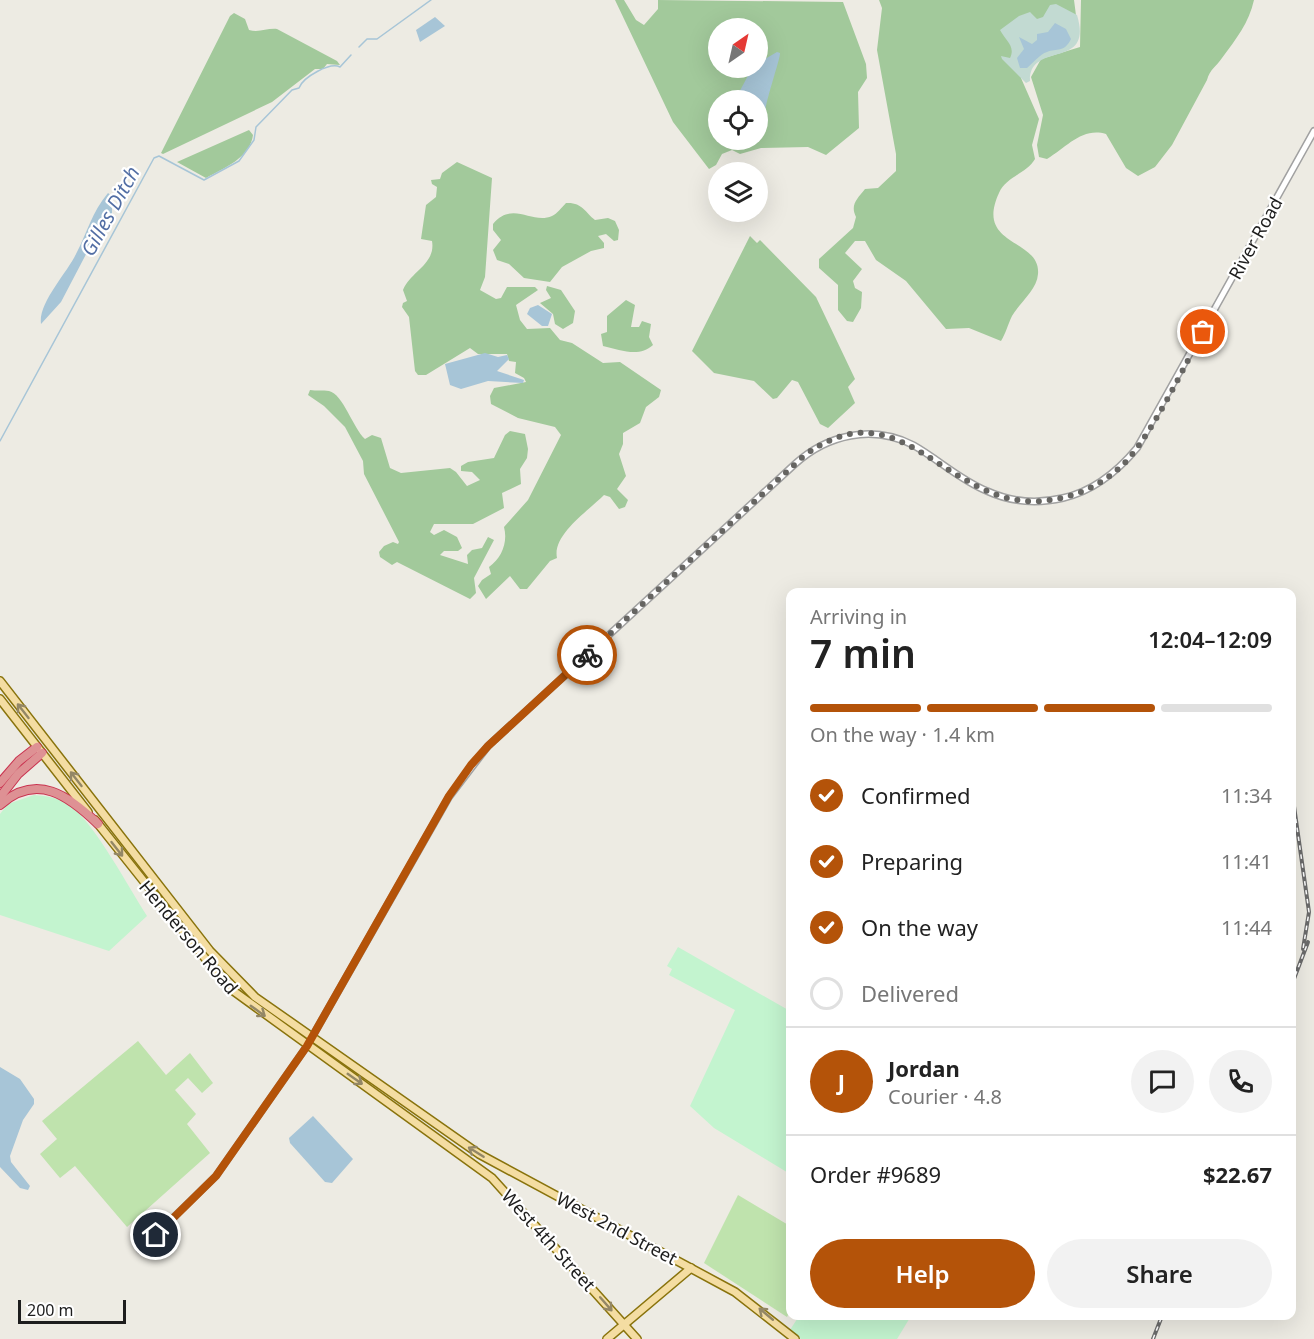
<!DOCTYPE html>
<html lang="en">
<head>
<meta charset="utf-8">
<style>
	:root { --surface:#fff; --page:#f2f2f2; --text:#222; --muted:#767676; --line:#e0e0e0; --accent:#b45309 }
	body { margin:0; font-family:"Noto Sans",sans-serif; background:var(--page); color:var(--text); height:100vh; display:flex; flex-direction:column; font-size:22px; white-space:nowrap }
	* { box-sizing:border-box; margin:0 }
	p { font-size:20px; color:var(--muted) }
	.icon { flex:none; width:33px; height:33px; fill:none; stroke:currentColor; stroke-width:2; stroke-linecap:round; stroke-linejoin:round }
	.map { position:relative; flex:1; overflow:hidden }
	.sheet { position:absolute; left:786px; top:588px; width:510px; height:732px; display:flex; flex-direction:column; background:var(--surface); border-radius:12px; box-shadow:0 6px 24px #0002 }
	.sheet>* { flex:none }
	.needle { width:39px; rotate:34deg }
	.tools { position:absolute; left:708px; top:18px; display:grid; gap:12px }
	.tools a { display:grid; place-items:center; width:60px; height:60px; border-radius:50%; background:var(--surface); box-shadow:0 6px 24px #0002; font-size:30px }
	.scale { position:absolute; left:18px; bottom:15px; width:108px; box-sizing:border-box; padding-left:6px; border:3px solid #1d1d1d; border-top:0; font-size:16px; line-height:21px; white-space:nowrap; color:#1d1d1d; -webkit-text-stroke:4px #fff; paint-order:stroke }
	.pin { position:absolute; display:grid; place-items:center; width:51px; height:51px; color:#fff; margin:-26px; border:3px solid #fff; border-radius:50%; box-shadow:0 2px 6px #0007 }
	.courier { position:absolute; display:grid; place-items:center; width:60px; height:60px; margin:-30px; border:4px solid #b45309; border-radius:50%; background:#fff; color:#222; box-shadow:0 2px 8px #0007 }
	.overview em { font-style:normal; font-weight:600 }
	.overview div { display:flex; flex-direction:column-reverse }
	.overview { display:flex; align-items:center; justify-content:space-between; height:102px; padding:0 24px }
	h1 { font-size:39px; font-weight:600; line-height:45px }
	.bar { display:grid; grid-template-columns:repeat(4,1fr); gap:9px 6px; align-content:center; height:72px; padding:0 24px }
	.bar i { height:8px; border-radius:4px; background:var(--line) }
	.bar .selected { background:var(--accent) }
	.bar p { grid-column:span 4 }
	.line { display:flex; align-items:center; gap:15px; padding:0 24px; border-top:2px solid var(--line) }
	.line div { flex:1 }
	.round { display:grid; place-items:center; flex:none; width:63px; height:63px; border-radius:32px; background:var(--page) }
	ol { padding:0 24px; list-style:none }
	li { display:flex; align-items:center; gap:18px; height:66px }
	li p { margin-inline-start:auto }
	li .icon { padding:6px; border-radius:50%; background:var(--accent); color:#fff; stroke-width:4 }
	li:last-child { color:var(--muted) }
	li i { width:33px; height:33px; border:3px solid var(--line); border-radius:50% }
	.action { display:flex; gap:12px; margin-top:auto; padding:12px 24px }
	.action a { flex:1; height:69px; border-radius:36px; background:var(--accent); color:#fff; font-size:24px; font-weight:600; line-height:69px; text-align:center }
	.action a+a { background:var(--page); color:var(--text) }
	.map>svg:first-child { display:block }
</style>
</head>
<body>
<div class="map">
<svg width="1314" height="1339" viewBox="0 0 1314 1339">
	<rect width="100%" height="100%" fill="#edebe3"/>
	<g fill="#bfe3ad">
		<path d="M138,1041L166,1075L190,1053L213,1083L202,1093L188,1078L175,1090L196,1114L187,1124L210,1153L127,1227L75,1166L60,1178L40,1154L57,1139L42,1121Z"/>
		<path d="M738,1195L790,1226V1311L787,1317L704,1263Z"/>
	</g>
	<g fill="#a2c99b" fill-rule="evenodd">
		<path d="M615,0H624L636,20L644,25L658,9V0L843,2L866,64L867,78L858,92L859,128L826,155L808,147L761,148L740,154L732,150L722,154L716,165L709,169L673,122ZM718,28H758V68H718ZM718,100H758V140H718Z"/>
		<path d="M879,0H1074L1077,23L1021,78L1039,119L1032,145L1035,159C1027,173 1006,177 999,193C974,247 1041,238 1038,274C1037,290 1020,302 1012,316C1008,324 1006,333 1001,341L969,328L946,329L906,281L876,260L865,241H855L845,253L862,269L853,281L855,288L862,292L861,308L853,322L847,321L838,310V285L819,268V259L853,228L856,217C850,205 857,199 865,189L878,188L896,171V154L877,50L882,8Z"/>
		<path d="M1081,0H1254C1249,23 1236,39 1222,58C1216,67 1210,69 1207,80L1172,145L1155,167L1138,176L1126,168L1106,134C1082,127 1067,147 1047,159L1039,157L1037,145L1043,115L1031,77L1041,59L1080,47Z"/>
		<path d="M234,13L245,19L249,30C259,33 267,28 277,29L337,61L340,65L327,64L323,69H315L272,102L163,154L161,153L230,16Z"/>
		<path d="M249,130L253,135C250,158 224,168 206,178L177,162Z"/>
		<path d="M457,162L492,178L485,277L480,290L496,299L501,298L507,287H535L538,290L516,305L520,320L527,329L550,328L560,340L572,343L603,363L620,362L661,390L659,397L646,407L640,423L623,433V444L619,454L626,476L617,489L628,500L625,507L619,509L610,497L604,495C588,511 552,535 557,558L550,561L527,589H520L510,576L486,599L478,586L482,580L491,574L489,567C502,558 508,542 504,527L528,500L561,435L555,427L518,418L491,404L490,396L494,388L526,382L524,378L515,373L516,362L509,361L507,354H478L470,348L426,375H418L415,371L409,317L402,307L403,303L407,301L403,290C411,271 436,264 432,241L421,239L426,205L436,197L437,187L432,184L431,180L440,179L442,173Z"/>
		<path d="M566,203C582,202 585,212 595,220L608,218L615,221L619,230L618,240L614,241L606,234L598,236L604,243V248L591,251L562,267L550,282L524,278L509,264L497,260L493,250L501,240L493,230V224C513,200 532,225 552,216C557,214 562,207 566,203Z"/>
		<path d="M750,236L757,243L760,240L816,297L855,379L848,387L855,403L828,428L820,424L798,382L792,380L777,398L773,399L754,381L714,373L692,351Z"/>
		<path d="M547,286L561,290L575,311L573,323L563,329L555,324L553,314L540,303L551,298L546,290Z"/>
		<path d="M626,300L635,305L631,327H639L642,321L651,324L649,337L653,345C639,358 621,350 603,346L601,334L607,332V316Z"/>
		<path d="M310,390C316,391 323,390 329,391C343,394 353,428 365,439L372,435L381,438L390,468L401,473L450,468L456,472L467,486L480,480L472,472L461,471V466L468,462L494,458L505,435L510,431L525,434L528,449L527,458L520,469L521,484L502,493L504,508L473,524H434L430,532L434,535L444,530L457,537L462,548L458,551H444L440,555L468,564L467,555L472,550L482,548L488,537L494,540L474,578L476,593L470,599L397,562L392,565L380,557L379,552L384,546L393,542L398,544L399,542L364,474L363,461L345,427L324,406L308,395Z"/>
	</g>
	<path fill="#c2dad2" d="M1056,4L1077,15C1094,71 1029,40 1030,81L1026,83L1002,59L1001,56L1010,58C1016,46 1005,40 1000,30L1019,16L1030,12L1037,19L1043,17L1050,5Z"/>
	<g fill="#c3f4cf">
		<path d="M34,795C47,796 60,798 70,805C95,824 129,888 147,916L109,951L0,915V814L8,804Z"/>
		<path d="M678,947L790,1011V1174L714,1128L690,1106L735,1010L669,975L672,969L667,966Z"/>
		<path d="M799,1316H911L897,1339H801L790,1330Z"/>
	</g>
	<g fill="#a7c5d7">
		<path d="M435,17L445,26L420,42L416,30Z"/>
		<path d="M1055,23L1066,29L1071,39C1064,53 1057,48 1047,52C1040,54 1032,64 1027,68H1020L1017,58L1024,49L1019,37L1032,44L1037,40V34L1048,32Z"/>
		<path d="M777,52L780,53C781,56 766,100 765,112L758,110V100H735L751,70L758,68V63Z"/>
		<path d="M108,193L112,196V214L94,239L61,302L41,324C38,303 67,273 76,254C87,233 92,212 108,193Z"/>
		<path d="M538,305L552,314L548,326H542L527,314L530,308Z"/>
		<path d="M485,353L498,357L507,355L509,359L497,371L524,380L523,383L488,381L461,389L450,385L445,364Z"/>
		<path d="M0,1067L20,1079L34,1099V1104L23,1120L10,1156L11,1162L30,1186L28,1190L20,1188L0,1167Z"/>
		<path d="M313,1116L353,1159L332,1183L325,1182L290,1143L289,1138Z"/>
	</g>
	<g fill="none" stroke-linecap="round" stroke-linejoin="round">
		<g stroke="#a7c5d7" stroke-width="1.5">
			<path d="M359,47L367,39H377L431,0"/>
			<path d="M0,441L154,158L159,156L204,180L239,161L254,140L256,127L292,90L299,88C303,77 330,62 340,67L351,55"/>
		</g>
		<defs>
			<path id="minor" d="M140,1250L216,1176L307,1046L449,797L488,746L795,464C827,435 872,424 913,445C938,459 960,480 987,491C1011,502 1037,504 1063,498C1094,491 1117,472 1137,448L1314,131"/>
			<g id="major">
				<path d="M0,681L210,951L255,997L479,1154L735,1292L795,1339"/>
				<path d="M0,699L88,812"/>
				<path d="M95,820L228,987L492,1178L637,1339"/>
				<path d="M607,1339L691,1268"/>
			</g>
			<g id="highway">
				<path d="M0,783L19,761L37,747"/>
				<path d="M0,797L18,774L42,753"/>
				<path d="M0,805C37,772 69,796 98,824"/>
			</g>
		</defs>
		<use href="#minor" stroke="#a1a1a1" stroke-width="8"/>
		<use href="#major" stroke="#89730c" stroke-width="10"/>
		<use href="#highway" stroke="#c9324f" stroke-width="10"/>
		<use href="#minor" stroke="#fff" stroke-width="5"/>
		<use href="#major" stroke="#f4dda2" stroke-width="7"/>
		<use href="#highway" stroke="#de9194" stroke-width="8"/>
		<defs>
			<g id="rail">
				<path d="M1292,792L1309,912L1303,949"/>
				<path d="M1292,984L1308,942"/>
				<path d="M1153,1339L1162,1316"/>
			</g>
		</defs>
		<use href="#rail" stroke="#6b6b6b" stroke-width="4"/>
		<use href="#rail" stroke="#fff" stroke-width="1.5" stroke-dasharray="4.5" stroke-linecap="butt"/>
	</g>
	<defs><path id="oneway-shaft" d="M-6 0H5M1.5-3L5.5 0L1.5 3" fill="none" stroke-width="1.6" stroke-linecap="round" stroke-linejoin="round" transform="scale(1.5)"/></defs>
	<g stroke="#938766">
		<use href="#oneway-shaft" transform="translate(23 711) rotate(-128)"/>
		<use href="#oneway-shaft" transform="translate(76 779) rotate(-128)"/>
		<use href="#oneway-shaft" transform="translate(117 849) rotate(52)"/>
		<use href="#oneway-shaft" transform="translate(258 1011) rotate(36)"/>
		<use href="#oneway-shaft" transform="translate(355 1079) rotate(35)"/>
		<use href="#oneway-shaft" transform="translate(476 1152) rotate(-148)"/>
		<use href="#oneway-shaft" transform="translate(606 1304) rotate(49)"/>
		<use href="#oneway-shaft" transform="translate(766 1314) rotate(-140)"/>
	</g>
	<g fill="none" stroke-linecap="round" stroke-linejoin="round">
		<path stroke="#666562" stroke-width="6" stroke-dasharray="0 10.8" d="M587,655L805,455C881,400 921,461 985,490C1010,502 1035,504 1061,498C1081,494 1101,484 1117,470C1147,446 1183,368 1203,332"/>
		<path stroke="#b45309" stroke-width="8" d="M156,1235L216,1176L307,1046L449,796L471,765L488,746L587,655"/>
	</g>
	<g text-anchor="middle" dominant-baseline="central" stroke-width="4.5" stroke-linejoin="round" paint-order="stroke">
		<g font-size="18" fill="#1d1d1d" stroke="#fff">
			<text transform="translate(1255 238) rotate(-61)">River Road</text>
			<text transform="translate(189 937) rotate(50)">Henderson Road</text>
			<text transform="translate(617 1228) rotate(28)">West 2nd Street</text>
			<text transform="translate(549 1240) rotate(48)">West 4th Street</text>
		</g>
		<g font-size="20" font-style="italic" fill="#526ea4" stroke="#fff">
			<text transform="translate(110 211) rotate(-61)">Gilles Ditch</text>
		</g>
	</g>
</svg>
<div class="tools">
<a><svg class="needle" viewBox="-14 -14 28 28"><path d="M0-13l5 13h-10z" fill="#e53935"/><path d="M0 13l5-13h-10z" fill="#767676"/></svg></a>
<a><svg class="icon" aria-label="locate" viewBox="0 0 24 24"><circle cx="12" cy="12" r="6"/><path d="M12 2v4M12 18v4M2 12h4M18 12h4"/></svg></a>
<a><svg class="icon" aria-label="layers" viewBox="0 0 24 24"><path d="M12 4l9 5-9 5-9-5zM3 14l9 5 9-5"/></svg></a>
</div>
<div class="scale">200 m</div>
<div class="pin" style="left:1203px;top:332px;background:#ea580c"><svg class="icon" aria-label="bag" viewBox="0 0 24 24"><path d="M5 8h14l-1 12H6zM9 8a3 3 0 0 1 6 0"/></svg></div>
<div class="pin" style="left:156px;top:1235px;background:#1f2937"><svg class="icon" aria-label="home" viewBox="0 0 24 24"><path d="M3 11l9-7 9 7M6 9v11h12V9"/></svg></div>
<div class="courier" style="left:587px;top:655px"><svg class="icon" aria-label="bike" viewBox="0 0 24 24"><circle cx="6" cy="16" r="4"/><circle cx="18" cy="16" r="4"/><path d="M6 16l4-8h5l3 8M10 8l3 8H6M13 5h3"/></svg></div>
<section class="sheet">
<div class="overview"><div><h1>7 min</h1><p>Arriving in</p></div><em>12:04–12:09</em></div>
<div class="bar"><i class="selected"></i><i class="selected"></i><i class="selected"></i><i></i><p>On the way · 1.4 km</p></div>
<ol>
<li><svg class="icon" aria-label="check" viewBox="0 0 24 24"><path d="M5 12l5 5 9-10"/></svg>Confirmed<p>11:34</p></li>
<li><svg class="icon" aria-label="check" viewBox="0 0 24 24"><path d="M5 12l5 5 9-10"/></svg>Preparing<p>11:41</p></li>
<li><svg class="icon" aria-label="check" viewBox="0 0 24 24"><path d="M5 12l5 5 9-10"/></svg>On the way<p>11:44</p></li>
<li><i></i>Delivered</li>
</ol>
<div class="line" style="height:108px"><b class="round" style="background:var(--accent);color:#fff">J</b><div><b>Jordan</b><p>Courier · 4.8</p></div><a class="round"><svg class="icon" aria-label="chat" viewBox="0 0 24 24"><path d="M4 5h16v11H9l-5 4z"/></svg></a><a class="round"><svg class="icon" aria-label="phone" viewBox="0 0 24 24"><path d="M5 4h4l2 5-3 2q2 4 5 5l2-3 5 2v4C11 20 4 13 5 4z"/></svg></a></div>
<div class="line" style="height:78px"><div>Order #9689</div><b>$22.67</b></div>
<div class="action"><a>Help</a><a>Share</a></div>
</section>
</div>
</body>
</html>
